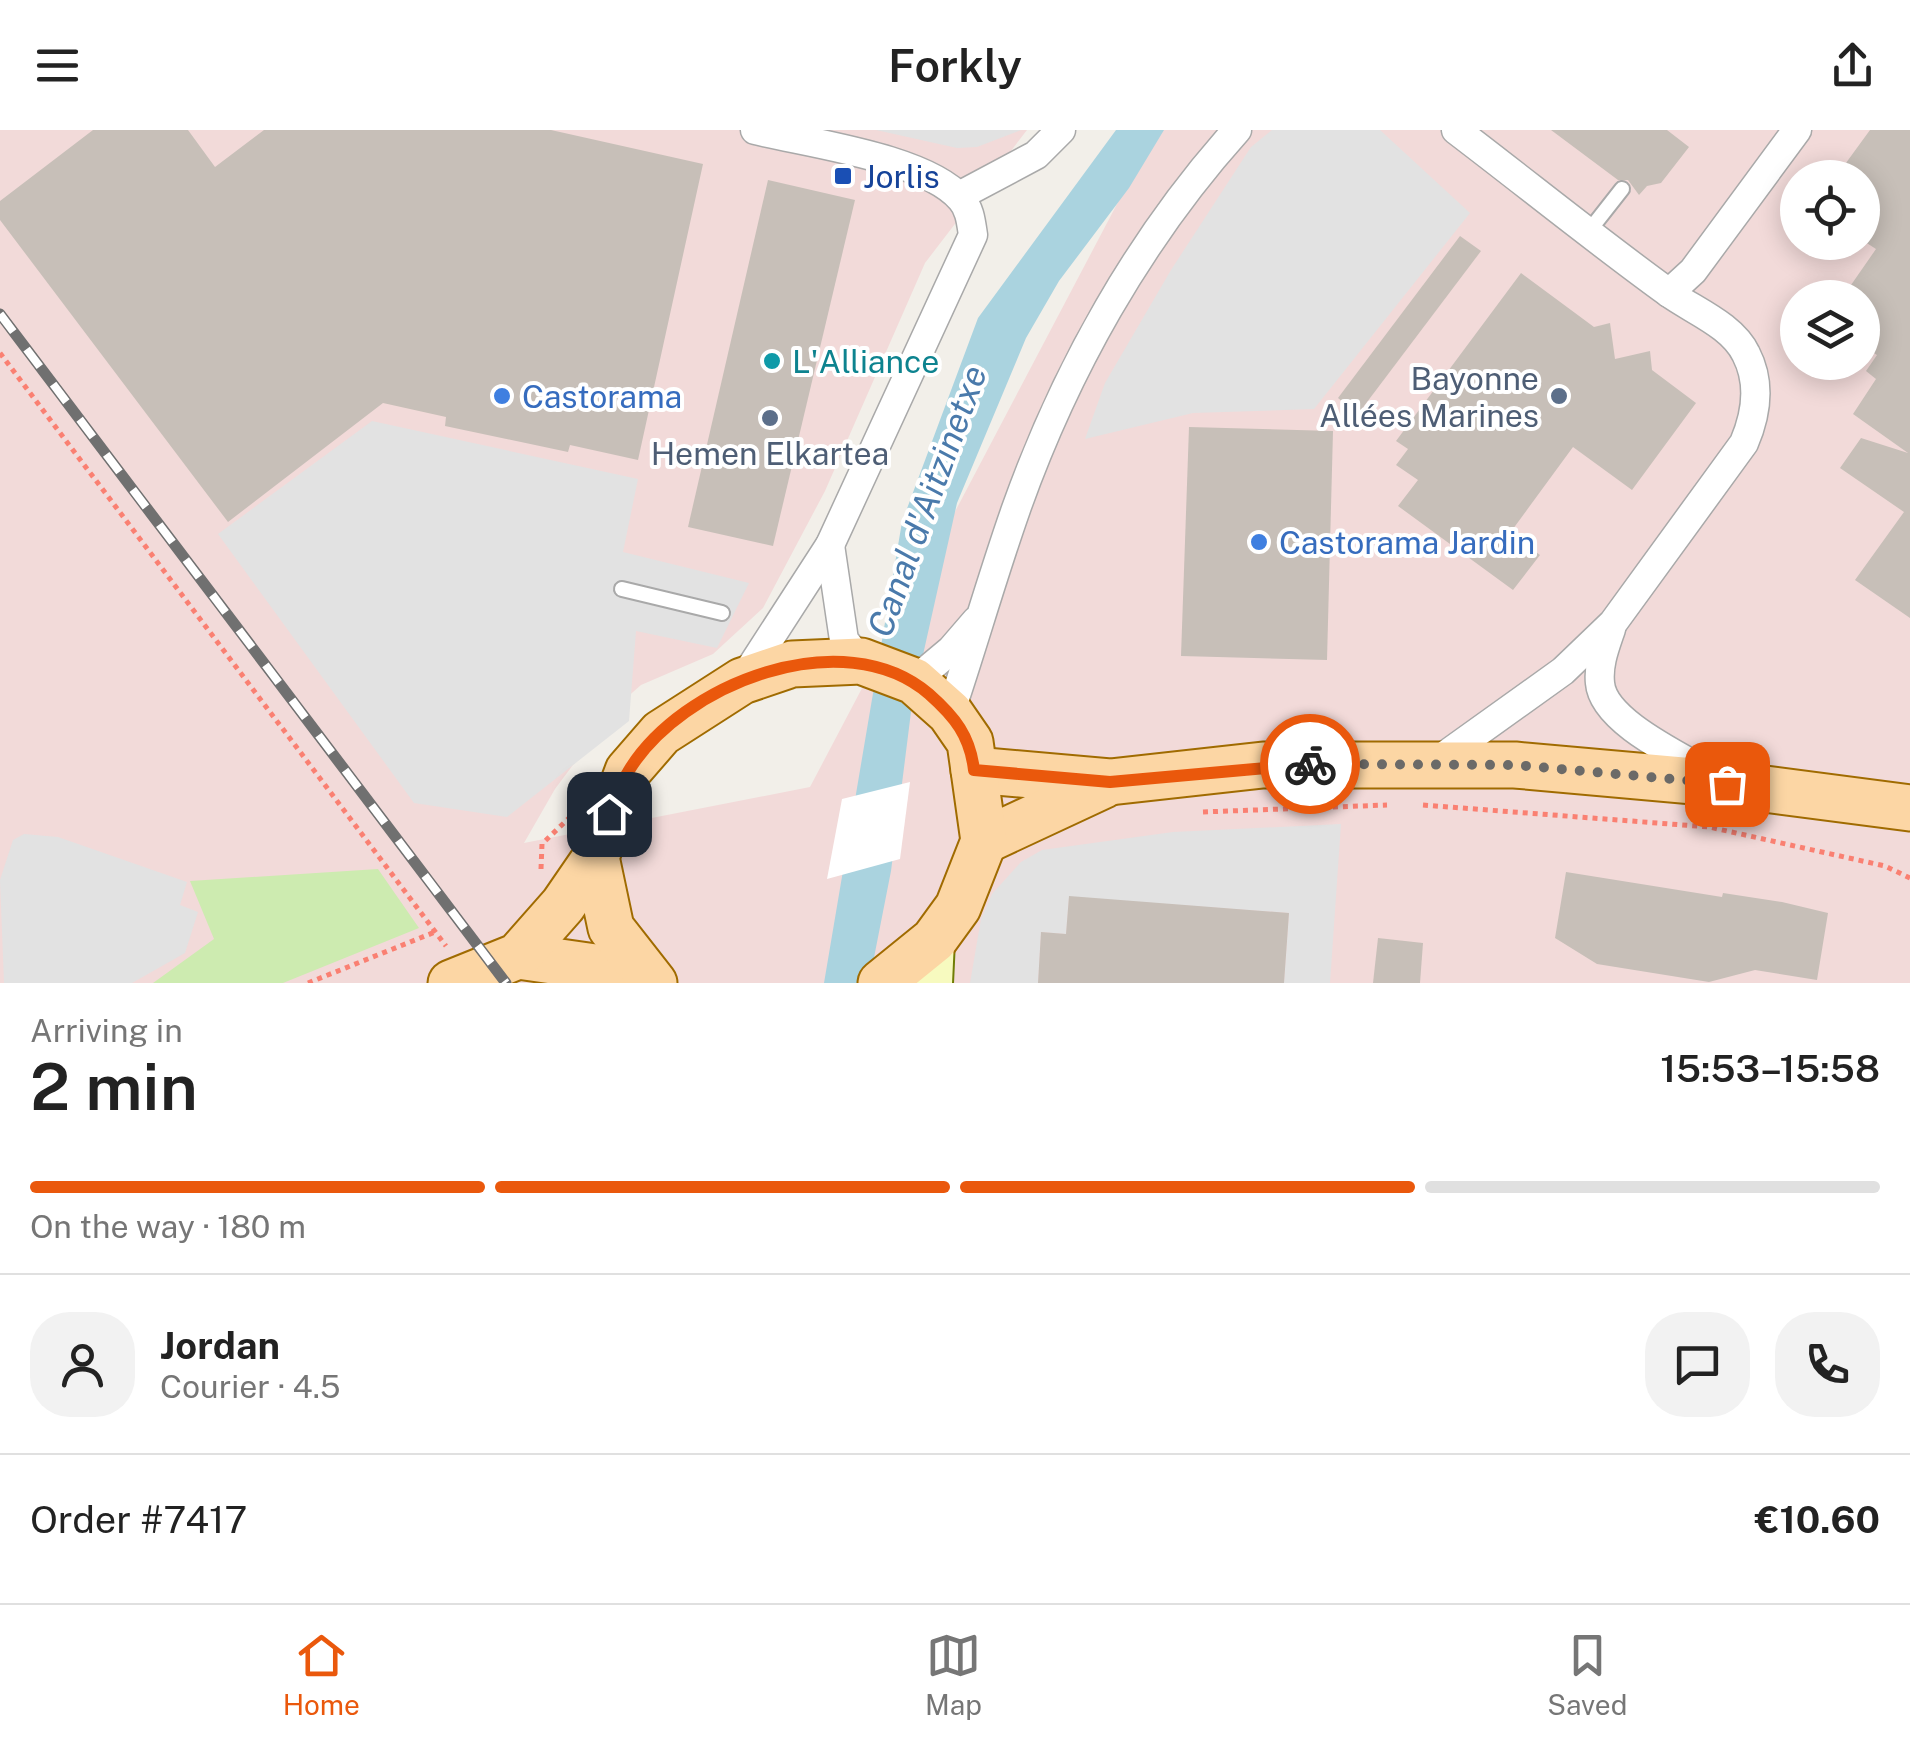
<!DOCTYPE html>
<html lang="en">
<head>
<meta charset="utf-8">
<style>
	:root { --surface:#fff; --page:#f2f2f2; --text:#222; --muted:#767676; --line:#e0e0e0; --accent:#ea580c }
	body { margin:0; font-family:"Public Sans",sans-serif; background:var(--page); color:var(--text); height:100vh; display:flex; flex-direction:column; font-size:38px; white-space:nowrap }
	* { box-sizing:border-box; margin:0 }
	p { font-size:32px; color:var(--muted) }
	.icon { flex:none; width:55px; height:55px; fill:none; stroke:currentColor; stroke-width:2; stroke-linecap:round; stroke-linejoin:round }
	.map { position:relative; height:853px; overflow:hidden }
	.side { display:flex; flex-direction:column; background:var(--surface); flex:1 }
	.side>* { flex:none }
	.fabs { position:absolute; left:1780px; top:30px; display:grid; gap:20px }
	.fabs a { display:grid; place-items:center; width:100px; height:100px; border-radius:50%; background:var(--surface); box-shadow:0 5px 25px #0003; font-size:50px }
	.pin { position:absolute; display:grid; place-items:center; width:85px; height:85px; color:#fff; margin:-42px; border-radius:20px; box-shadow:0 5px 15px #0006 }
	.courier { position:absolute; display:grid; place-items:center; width:100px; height:100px; margin:-50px; border:8px solid #ea580c; border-radius:50%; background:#fff; color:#222; box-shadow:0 2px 12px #0007 }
	.overview em { font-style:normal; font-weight:600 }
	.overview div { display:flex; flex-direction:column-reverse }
	.overview { display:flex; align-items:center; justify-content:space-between; height:170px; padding:0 30px }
	h1 { font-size:65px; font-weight:600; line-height:75px }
	.bar { display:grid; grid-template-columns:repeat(4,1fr); gap:15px 10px; align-content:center; height:120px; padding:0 30px }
	.bar i { height:12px; border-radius:8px; background:var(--line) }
	.bar .current { background:var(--accent) }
	.bar p { grid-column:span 4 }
	.line { display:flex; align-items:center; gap:25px; padding:0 30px; border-top:2px solid var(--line) }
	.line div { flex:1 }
	.round { display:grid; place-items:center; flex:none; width:105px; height:105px; border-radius:40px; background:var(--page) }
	header { display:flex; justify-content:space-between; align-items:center; height:130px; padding:0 30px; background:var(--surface); font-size:45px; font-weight:600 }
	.menu { display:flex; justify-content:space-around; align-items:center; height:140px; border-top:2px solid var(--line); background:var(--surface); font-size:28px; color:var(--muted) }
	.menu a { display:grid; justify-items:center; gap:5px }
	.menu .current { color:var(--accent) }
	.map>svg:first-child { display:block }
</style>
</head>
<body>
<header><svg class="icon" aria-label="menu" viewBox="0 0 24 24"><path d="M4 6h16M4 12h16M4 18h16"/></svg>Forkly<svg class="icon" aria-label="share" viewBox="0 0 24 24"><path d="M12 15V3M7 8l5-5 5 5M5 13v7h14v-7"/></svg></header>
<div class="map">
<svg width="1910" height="853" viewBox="0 0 1910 853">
	<rect width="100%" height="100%" fill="#f2efe9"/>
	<path fill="#f2dad9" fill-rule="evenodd" d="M0,0H1027L925,133L825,361L763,478L713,524L641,555L617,576L555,659L524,713L810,657L1156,0H1910V853H0ZM1798,48H1862V112H1798ZM1798,168H1862V232H1798Z"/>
	<path fill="#cdebb0" d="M378,739L419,798L283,853H153L214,809L190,751Z"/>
	<g fill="#e2e2e2">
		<path d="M876,0H1021L977,17L957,18Z"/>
		<path d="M1272,0H1380L1470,83L1314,279L1193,283L1085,309L1105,253L1171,140L1251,17Z"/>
		<path d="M372,291L638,349L623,422L749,453L717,518L636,501L629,591L507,687L414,673L218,404Z"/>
		<path d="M1341,694L1330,853H1284L1289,783L1069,767L1066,804L1041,802L1038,853H970L981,789L992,764L1021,732L1042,720L1173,702Z"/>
		<path d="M24,704L58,707L187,752L180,775L198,782L185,823L132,853H4L0,750L13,710Z"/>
	</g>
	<path fill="#aad3df" d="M1116,0H1164L1129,58L1059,151L1026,208L957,373L912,574L891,741L869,853H824L902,392L978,188Z"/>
	<path fill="#fff" d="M910,652L900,729L827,749L842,669Z"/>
	<g fill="#c7bfb8">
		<path d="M93,0H188L215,37L264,0H551L703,34L638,330L570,315L568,322L445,296L446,287L383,273L228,392L0,90V71Z"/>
		<path d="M1551,0H1667L1689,17L1661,53L1647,56L1639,65L1628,50H1618Z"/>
		<path d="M1870,0H1910V488L1855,450L1904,382L1840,338L1861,308L1908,323L1853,284L1876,249L1866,241L1877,225L1869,220L1876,210L1862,200V168H1842L1876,119L1862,110V48H1835Z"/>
		<path d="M768,50L855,70L773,416L688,397Z"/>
		<path d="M1460,106L1481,121L1358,284L1338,268Z"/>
		<path d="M1521,143L1594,197L1610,193L1615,229L1650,221L1652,240L1696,273L1632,360L1573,317L1510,403L1540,425L1513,460L1398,376L1418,350L1396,335L1408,319L1396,311Z"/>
		<path d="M1189,297L1333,301L1327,530L1181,526Z"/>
		<path d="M1566,742L1722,767L1723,763L1782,772L1828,783L1817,850L1755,840L1709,852L1597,834L1555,808Z"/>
		<path d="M1069,766L1289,783L1284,853H1038L1041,802L1066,804Z"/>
		<path d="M1378,808L1423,813L1420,853H1373Z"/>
	</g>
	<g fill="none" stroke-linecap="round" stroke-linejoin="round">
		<defs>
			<g id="lane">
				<path d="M1589,101L1622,59"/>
				<path d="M622,459L722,483"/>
			</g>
			<g id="street">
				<path d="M959,66L1036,25L1061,0"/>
				<path d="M1669,163L1693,141L1797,0"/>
				<path d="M830,415L844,510L861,531"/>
				<path d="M1611,499C1605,517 1598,534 1600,553C1603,592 1682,627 1713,646"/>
				<path d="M744,548L830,415L973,105C971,92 970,79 961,69C926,28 808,13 755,0"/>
				<path d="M914,551L951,520L976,491"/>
				<path d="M950,583C973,515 992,447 1016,379C1065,241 1139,109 1237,0"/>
				<path d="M1436,632L1563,541L1613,493L1744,313C1756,285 1761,253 1746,224C1732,195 1694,181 1669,163C1597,111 1527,54 1456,0"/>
			</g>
			<path id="secondary" d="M932,853L934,810"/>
			<g id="primary">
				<path d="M974,640L1110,652L1263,635H1515L1727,654L1910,678"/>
				<path d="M984,711L1104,655"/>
				<path d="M518,826L644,844"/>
				<path d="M451,853L518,826L563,775L596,727"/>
				<path d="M654,853L611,798L596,727L628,641L661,603L742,551L792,534L861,531L914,551L950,583L970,612L984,711L958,777L934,810L881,853"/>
			</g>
		</defs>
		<use href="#lane" stroke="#a9a9a9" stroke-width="18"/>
		<use href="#street" stroke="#a9a9a9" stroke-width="31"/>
		<use href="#secondary" stroke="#707d05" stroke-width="44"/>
		<use href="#primary" stroke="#a06b00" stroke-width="49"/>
		<g stroke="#fa8072" stroke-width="5" stroke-dasharray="5 5" stroke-linecap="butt">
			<path d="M0,223L446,816"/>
			<path d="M1423,675L1709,697L1885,736L1910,748"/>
			<path d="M1203,682L1387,675"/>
			<path d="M541,739L542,714L570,687"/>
			<path d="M308,853L435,802"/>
		</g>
		<use href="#lane" stroke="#fff" stroke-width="14"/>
		<use href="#street" stroke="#fff" stroke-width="28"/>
		<use href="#secondary" stroke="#f7fabf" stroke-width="40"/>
		<use href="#primary" stroke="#fcd6a4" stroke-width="45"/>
		<defs>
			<path id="rail" d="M0,184L506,853"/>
		</defs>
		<use href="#rail" stroke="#707070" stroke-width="11"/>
		<use href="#rail" stroke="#fff" stroke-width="8" stroke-dasharray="22" stroke-linecap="butt"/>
	</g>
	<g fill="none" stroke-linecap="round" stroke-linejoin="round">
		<path stroke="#6b6a68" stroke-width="10" stroke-dasharray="0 18" d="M1310,634L1516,635L1727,654"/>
		<path stroke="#ea580c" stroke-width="12" d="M609,684C615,670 620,654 628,642C681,553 844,491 929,564C955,587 970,606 974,640L1110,652L1310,634"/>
	</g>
	<rect fill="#1a4fb4" stroke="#fff" stroke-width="4" x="833" y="36" width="20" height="20" rx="5"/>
	<circle fill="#0f9aa8" stroke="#fff" stroke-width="4" cx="772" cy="231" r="10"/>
	<g fill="#3f7fe0" stroke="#fff" stroke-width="4">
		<circle cx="502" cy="266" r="10"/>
		<circle cx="1259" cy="412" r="10"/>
	</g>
	<g fill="#5c6f8a" stroke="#fff" stroke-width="4">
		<circle cx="1559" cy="266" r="10"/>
		<circle cx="770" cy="288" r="10"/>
	</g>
	<g text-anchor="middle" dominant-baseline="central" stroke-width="8" stroke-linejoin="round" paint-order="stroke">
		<g font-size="32" fill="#164399" stroke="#fff" text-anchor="start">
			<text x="863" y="46">Jorlis</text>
		</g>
		<g font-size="32" fill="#0d838f" stroke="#fff" text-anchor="start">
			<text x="792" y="231">L'Alliance</text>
		</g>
		<g font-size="32" fill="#4e5e75" stroke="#fff" text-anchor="end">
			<text x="1539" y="248">Bayonne<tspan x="1539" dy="37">Allées Marines</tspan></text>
			<text x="770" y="323" text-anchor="middle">Hemen Elkartea</text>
		</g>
		<g font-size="32" fill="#366cbe" stroke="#fff" text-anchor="start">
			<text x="522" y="266">Castorama</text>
			<text x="1279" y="412">Castorama Jardin</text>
		</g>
		<g font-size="35" font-style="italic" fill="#4a7aab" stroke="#fff">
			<text transform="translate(927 371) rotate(-70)">Canal d'Aitzinetxe</text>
		</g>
	</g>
</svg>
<div class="fabs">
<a><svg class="icon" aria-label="locate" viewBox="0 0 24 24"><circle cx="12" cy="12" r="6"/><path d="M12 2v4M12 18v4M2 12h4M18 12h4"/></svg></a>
<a><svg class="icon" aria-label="layers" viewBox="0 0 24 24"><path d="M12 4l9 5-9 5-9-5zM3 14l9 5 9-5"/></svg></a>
</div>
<div class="pin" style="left:1727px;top:654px;background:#ea580c"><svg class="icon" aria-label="bag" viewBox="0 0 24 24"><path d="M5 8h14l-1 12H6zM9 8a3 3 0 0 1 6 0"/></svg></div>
<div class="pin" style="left:609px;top:684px;background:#1f2937"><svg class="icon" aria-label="home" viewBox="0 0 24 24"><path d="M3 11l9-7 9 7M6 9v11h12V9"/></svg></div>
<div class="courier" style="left:1310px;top:634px"><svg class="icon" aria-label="bike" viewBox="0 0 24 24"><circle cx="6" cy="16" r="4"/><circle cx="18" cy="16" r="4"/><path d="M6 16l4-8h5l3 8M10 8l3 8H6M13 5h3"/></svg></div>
</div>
<section class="side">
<div class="overview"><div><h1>2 min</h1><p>Arriving in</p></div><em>15:53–15:58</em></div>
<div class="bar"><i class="current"></i><i class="current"></i><i class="current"></i><i></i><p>On the way · 180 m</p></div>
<div class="line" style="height:180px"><a class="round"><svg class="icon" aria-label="person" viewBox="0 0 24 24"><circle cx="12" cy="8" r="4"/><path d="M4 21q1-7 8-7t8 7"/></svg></a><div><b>Jordan</b><p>Courier · 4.5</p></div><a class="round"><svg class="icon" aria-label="chat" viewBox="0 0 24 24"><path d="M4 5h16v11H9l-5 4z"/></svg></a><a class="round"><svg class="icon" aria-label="phone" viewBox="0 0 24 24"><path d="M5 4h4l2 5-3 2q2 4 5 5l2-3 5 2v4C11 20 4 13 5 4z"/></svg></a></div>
<div class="line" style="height:130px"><div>Order #7417</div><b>€10.60</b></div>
</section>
<nav class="menu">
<a class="current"><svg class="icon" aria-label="home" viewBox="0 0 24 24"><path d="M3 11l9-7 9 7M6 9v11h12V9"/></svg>Home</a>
<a><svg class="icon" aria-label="map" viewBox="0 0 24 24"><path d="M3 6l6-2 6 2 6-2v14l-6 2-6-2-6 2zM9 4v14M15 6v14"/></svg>Map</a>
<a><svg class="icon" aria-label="saved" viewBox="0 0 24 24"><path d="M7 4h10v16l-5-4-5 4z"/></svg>Saved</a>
</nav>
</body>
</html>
